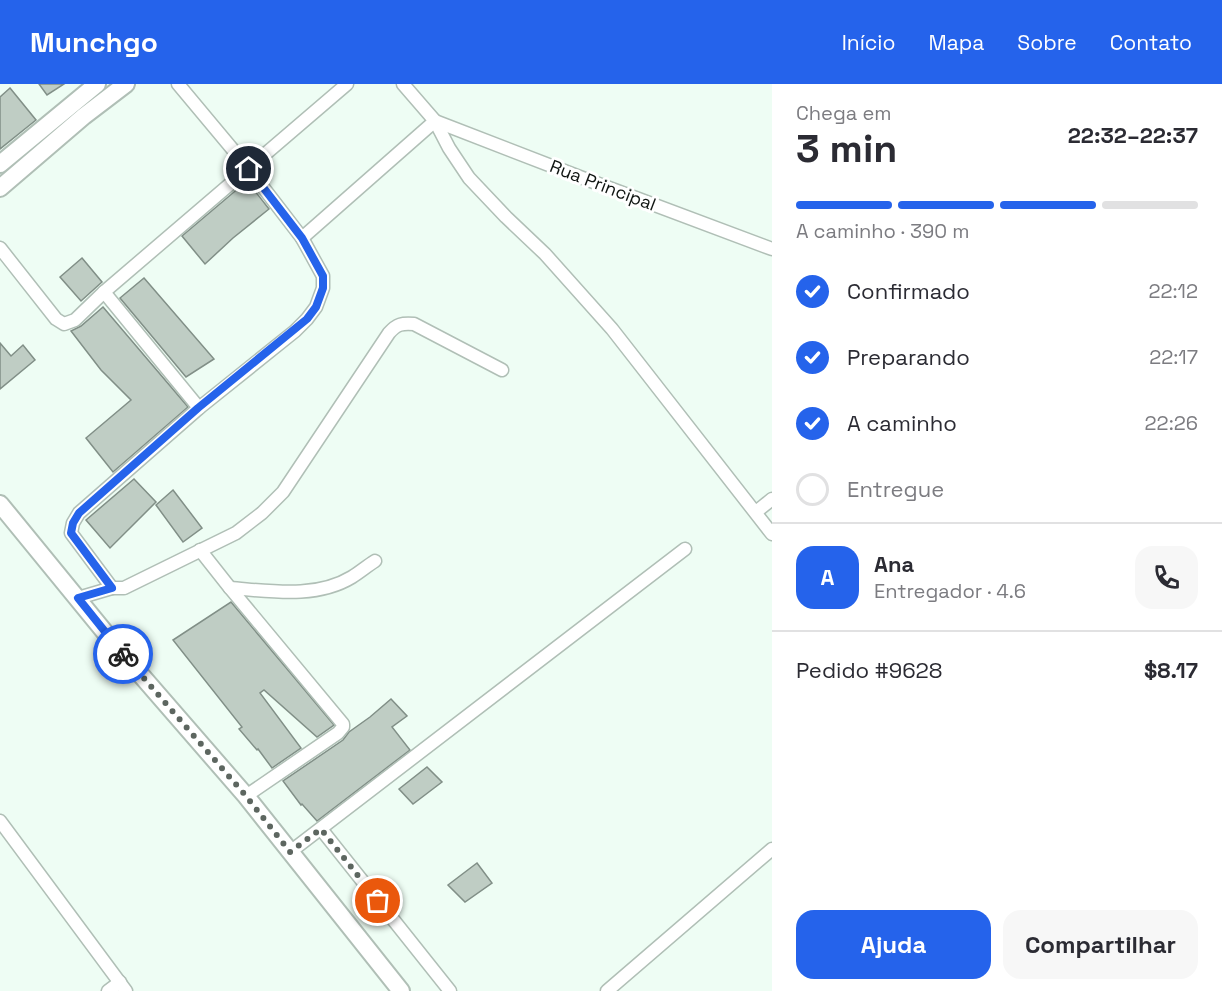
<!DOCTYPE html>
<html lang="pt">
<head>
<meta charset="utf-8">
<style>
	:root { --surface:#fff; --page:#f7f7f7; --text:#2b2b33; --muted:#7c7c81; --line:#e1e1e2; --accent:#2563eb }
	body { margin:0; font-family:"Space Grotesk",sans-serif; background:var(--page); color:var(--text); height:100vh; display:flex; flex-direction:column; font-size:22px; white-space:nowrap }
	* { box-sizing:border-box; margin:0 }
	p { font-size:20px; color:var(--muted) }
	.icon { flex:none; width:33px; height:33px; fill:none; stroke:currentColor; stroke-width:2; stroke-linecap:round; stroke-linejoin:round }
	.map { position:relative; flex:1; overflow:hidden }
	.panel { display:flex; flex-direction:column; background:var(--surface); width:450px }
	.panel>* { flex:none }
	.pin { position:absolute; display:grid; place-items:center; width:51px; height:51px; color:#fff; margin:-26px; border:3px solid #fff; border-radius:50%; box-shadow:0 2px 6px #0007 }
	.courier { position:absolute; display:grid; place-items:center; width:60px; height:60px; margin:-30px; border:4px solid #2563eb; border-radius:50%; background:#fff; color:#222; box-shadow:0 2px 8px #0007 }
	.head em { font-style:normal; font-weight:800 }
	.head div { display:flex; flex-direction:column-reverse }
	.head { display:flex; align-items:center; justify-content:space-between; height:102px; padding:0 24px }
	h1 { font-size:39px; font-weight:800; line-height:45px }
	.bar { display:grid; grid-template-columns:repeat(4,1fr); gap:9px 6px; align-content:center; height:72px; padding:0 24px }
	.bar i { height:8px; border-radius:4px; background:var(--line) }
	.bar .selected { background:var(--accent) }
	.bar p { grid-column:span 4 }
	.line { display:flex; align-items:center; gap:15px; padding:0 24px; border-top:2px solid var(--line) }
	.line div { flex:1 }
	.round { display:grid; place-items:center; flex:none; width:63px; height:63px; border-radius:18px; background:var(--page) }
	ol { padding:0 24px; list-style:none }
	li { display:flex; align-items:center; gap:18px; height:66px }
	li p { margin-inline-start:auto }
	li .icon { padding:6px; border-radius:50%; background:var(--accent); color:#fff; stroke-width:4 }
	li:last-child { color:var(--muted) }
	li i { width:33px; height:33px; border:3px solid var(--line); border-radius:50% }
	.cta { display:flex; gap:12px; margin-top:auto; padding:12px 24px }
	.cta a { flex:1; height:69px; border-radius:18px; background:var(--accent); color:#fff; font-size:24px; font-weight:800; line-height:69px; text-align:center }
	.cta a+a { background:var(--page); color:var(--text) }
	header { display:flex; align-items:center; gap:36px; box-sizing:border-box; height:84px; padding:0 30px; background:var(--accent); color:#fff }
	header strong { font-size:28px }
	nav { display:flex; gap:33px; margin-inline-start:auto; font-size:21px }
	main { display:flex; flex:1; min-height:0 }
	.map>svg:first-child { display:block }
</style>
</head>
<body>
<header>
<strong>Munchgo</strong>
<nav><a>Início</a><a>Mapa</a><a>Sobre</a><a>Contato</a></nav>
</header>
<main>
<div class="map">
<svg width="772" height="907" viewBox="0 0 772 907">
	<rect width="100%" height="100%" fill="#eefdf4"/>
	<g fill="#bfcdc4" stroke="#818f87" stroke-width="1.5">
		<path d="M39,0H64L47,11Z"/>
		<path d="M10,4L36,36L0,65V13Z"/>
		<path d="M247,97L269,125L233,154L205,180L182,152Z"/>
		<path d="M82,174L102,198L81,217L60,193Z"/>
		<path d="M144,194L214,275L186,293L120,214Z"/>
		<path d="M103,223L188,323L113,388L86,354L131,316L101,286L71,247L81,242Z"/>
		<path d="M0,259L11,272L23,261L35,276L0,305Z"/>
		<path d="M134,395L156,418L110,464L86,436Z"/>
		<path d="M173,406L202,444L183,458L156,421Z"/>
		<path d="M231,518L334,641L317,653L264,606L260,609L301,664L272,684L258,665L257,666L239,645L242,643L173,556Z"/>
		<path d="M391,615L407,632L392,643L410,666L317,737L302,720L301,721L283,697L343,656L349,648L370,633Z"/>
		<path d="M427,683L442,698L413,720L399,705Z"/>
		<path d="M477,779L492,799L465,818L448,801Z"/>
	</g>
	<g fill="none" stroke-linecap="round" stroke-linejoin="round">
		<defs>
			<g id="street">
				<path d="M403,0L435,37L449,64L469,94L506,133L545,170L612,245L772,450"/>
				<path d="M302,154L435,37L580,93L772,165"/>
				<path d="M0,164L56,235L64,240L75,236L104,208L347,0"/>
				<path d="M104,208L199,324"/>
				<path d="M756,428L772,415"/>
				<path d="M200,466L230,504L343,640V643L338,649L246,712"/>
				<path d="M112,504H124L236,449L262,429L283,408L389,249C397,240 402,239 414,240L502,286"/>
				<path d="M230,504C270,507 316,515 352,493C360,488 367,482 375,477"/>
				<path d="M78,514L112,504L71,449L73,439L79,429L199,324L295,247L307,235L316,223L323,204V192L302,154L249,85L178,0"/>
				<path d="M0,737L126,907"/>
				<path d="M321,745L450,907"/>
				<path d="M290,768L685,465"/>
				<path d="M108,907L120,898"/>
				<path d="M607,907L772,765"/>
			</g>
			<g id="secondary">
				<path d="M0,80L97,0"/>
				<path d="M0,104L84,32L126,0"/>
				<path d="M0,420L121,568L246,712L401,907"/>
			</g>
		</defs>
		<use href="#street" stroke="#b0bfb6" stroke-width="15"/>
		<use href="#secondary" stroke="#b0bfb6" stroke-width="20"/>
		<use href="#street" stroke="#fff" stroke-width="12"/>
		<use href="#secondary" stroke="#fff" stroke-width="16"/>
	</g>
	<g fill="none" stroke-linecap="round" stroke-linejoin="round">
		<path stroke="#5d6660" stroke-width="6" stroke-dasharray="0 10.8" d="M123,570L246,712L290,768L321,745L378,817"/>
		<path stroke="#2563eb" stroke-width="8" d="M123,570L78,514L112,504L71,449L73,439L79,429L198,324L307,235L316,223L323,204V192L302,154L249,85"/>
	</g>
	<g text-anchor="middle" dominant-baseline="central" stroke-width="6" stroke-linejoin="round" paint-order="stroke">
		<g font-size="18" fill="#0f1411" stroke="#fff">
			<text transform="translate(603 101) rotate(21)">Rua Principal</text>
		</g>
	</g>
</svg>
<div class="pin" style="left:378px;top:817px;background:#ea580c"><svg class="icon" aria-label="bag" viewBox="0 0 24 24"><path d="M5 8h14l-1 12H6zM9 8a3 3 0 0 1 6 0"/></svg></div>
<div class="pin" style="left:249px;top:85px;background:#1f2937"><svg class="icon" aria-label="home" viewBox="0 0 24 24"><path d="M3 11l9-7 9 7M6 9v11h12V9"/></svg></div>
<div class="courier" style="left:123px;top:570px"><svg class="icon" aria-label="bike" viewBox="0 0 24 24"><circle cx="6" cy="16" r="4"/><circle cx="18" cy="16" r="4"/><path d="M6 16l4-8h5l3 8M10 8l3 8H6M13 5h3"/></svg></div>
</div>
<section class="panel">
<div class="head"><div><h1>3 min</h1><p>Chega em</p></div><em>22:32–22:37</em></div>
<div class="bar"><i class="selected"></i><i class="selected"></i><i class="selected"></i><i></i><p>A caminho · 390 m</p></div>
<ol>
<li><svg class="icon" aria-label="check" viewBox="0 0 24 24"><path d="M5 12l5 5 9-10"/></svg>Confirmado<p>22:12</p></li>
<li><svg class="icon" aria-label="check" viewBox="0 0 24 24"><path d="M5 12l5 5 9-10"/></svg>Preparando<p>22:17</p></li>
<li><svg class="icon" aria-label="check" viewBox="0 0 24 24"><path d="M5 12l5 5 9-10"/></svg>A caminho<p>22:26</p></li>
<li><i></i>Entregue</li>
</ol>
<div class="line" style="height:108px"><b class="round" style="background:var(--accent);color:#fff">A</b><div><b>Ana</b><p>Entregador · 4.6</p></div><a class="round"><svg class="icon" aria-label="phone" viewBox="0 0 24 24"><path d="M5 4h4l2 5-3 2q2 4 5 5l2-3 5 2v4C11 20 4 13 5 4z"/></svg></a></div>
<div class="line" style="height:78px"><div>Pedido #9628</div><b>$8.17</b></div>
<div class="cta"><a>Ajuda</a><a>Compartilhar</a></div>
</section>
</main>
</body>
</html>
